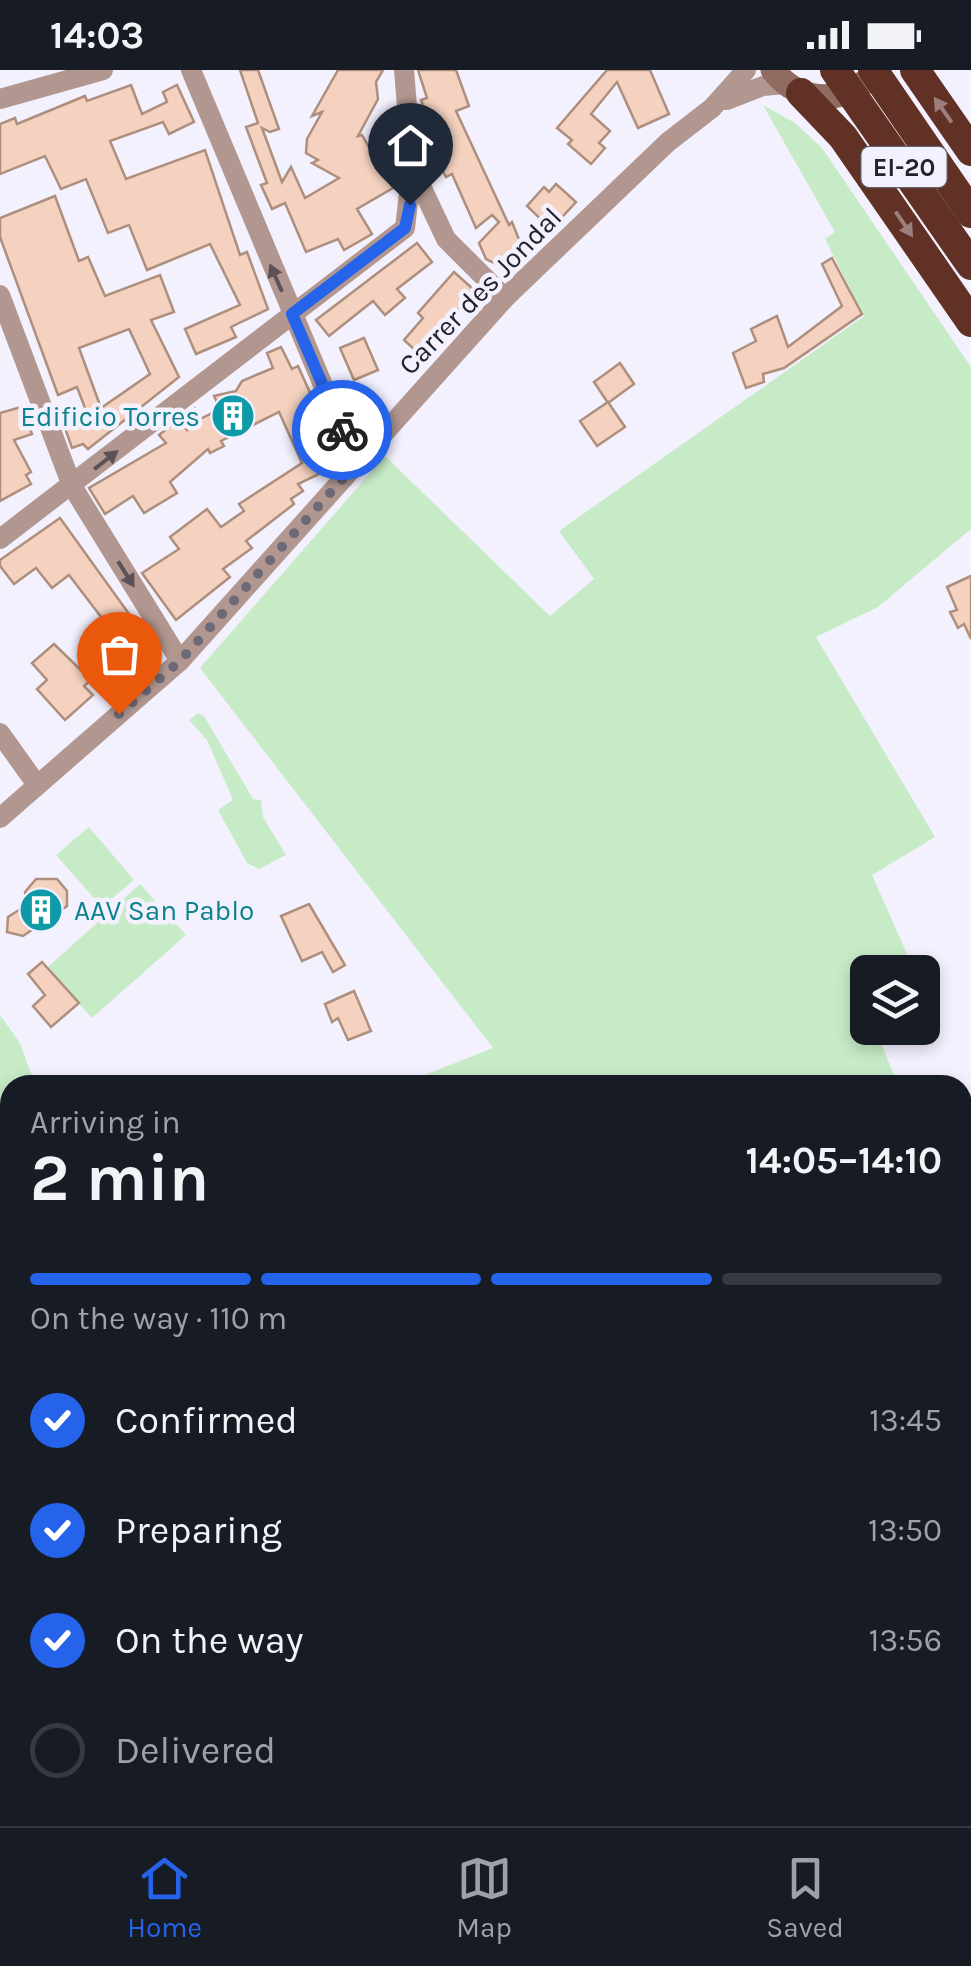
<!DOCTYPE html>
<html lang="en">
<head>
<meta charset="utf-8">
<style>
	:root { --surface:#171b24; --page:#242831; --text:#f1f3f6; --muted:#9ea1a6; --line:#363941; --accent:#2563eb }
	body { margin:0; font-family:Karla,sans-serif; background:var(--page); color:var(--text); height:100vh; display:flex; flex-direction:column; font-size:38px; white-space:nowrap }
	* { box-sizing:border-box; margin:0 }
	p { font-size:32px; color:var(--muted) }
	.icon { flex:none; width:55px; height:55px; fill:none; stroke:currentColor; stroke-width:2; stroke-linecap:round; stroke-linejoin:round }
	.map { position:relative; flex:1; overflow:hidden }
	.details { position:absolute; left:0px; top:1005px; width:972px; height:752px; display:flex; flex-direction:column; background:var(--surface); border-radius:30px 30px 0 0; box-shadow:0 5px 15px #0003 }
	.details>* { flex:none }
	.fabs { position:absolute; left:850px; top:885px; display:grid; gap:20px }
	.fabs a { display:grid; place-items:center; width:90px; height:90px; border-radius:15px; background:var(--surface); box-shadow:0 5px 15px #0003; font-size:50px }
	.pin { position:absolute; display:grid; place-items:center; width:85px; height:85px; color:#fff; margin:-102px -42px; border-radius:50% 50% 50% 0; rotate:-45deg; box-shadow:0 0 10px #0007 }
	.pin .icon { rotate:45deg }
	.courier { position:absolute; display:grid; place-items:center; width:100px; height:100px; margin:-50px; border:8px solid #2563eb; border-radius:50%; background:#fff; color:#222; box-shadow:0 2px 12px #0007 }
	.overview em { font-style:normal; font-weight:700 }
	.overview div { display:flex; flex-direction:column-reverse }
	.overview { display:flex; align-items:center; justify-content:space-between; height:170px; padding:0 30px }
	h1 { font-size:65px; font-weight:700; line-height:75px }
	.bar { display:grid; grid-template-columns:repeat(4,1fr); gap:15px 10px; align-content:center; height:120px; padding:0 30px }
	.bar i { height:12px; border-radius:8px; background:var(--line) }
	.bar .selected { background:var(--accent) }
	.bar p { grid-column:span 4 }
	ol { padding:0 30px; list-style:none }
	li { display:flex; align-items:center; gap:30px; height:110px }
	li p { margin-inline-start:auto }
	li .icon { padding:10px; border-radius:50%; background:var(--accent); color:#fff; stroke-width:4 }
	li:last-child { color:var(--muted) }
	li i { width:55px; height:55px; border:5px solid var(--line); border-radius:50% }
	.status { display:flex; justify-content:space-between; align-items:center; height:70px; padding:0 50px; background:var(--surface); direction:ltr }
	.status svg { height:28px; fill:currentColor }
	.menu { display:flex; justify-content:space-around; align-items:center; height:140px; border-top:2px solid var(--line); background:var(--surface); font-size:28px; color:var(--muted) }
	.menu a { display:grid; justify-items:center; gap:5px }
	.menu .selected { color:var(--accent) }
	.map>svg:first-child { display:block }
</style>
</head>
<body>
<div class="status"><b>14:03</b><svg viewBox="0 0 49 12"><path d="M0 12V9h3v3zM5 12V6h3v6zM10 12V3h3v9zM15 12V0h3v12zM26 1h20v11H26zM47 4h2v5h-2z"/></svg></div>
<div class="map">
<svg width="971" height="1756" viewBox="0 0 971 1756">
	<rect width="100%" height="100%" fill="#f4f1ff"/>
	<g fill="#c7ebc7">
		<path d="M763,35L795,53L822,78L971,297V459L878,537L816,567L935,767L872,805L915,902H868V958H875L898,1015H365L412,1010L493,978L200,598L385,386L550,546L594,509L559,461L864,246L825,169L835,162Z"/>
		<path d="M198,643L204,646L253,729L261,730L263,747L286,785L259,799L247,793L218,740L233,730L207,670L189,650Z"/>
		<path d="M89,757L134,810L102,837L56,785Z"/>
		<path d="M140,814L186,865L92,948L47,898Z"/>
		<path d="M0,945L20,973L35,1015H10V1748H369L344,1756H0Z"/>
		<path d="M971,1088V1542L963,1545L962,1091Z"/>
		<path d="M971,1572V1756H640L637,1748H962V1575Z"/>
	</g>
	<g fill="#f4d2bf" stroke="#ae8f7d" stroke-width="2.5" fill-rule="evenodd">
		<path d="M240,0H258L279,59L270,62L262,58L282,112L291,97L305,128L339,108L312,93L318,90L306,83L307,69L322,42L312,46L338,0H383L376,12L378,29L358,66L362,65L393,118L357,139L372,164L344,180L338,169L306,182L285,133L272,139L261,115L267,113L246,57L258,53Z"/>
		<path d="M418,0H456L469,36L456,41L509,155L512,152L524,182L520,186L498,195L486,189L479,173L499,152L492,145L476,158L452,104L446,107L428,72L435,68L421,30L427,28Z"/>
		<path d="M607,0H650L669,44L638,58L617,12L591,44L610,61L599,73L605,78L591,94L568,74L572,70L557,58Z"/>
		<path d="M131,15L142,44L167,32L163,22L177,15L194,52L169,64L163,52L110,71L126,109L205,80L240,185L247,182L268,239L231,257L236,267L196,284L185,259L240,235L210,174L147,200L129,155L108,163L86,109L61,119L45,86L0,104V54L15,48L17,54L85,26L87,31Z"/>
		<path d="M556,114L576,132L551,159L527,136L544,117L549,122Z"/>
		<path d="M55,126L79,191L88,187L105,226L160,205L174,242L151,250L179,307L88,379L83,374L72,378L64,355L88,346L77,317L58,325L0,167V148ZM129,259L150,304L101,338L79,278Z"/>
		<path d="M417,173L432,192L397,219L405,228L385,245L373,231L329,266L316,250Z"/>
		<path d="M832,188L862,244L784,298L763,304L764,312L746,318L733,283L756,271L751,259L777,246L788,277L842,236L822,194Z"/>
		<path d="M454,202L474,220L420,285L404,270L423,248L418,243Z"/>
		<path d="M364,268L378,300L354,310L340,278Z"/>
		<path d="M281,277L292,299L298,296L338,385L326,391L328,396L317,401L319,404L298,414L303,421L291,429L294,434L246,471L252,478L223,499L230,507L176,550L142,503L179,479L170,467L207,439L221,457L244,441L239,434L302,393L279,342L221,371L224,376L210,383L208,379L170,412L177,423L144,443L133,426L105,444L89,418L166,373L159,365L178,350L187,360L195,339L200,349L220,339L214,326L236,321L242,311L273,298L267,283Z"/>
		<path d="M620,293L634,314L608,333L594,312Z"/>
		<path d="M608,332L625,357L597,376L580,351Z"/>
		<path d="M21,337L32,364L14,370L31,402L26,405L31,414L0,431V343Z"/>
		<path d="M60,448L155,580L149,592L129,606L113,585L124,577L69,505L52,518L36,498L14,514L0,496V490Z"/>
		<path d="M971,506V569L964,554L958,558L950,542L957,540L947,517Z"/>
		<path d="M54,574L91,610L84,616L93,625L65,650L37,619L47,610L32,593Z"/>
		<path d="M36,809H57L67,821V836L23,866L7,862L8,847L27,835L25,822Z"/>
		<path d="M309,834L345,895L333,902L322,882L302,891L281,846Z"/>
		<path d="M42,892L79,933L51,957L33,936L45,925L28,904Z"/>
		<path d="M354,921L371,961L348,970L338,948L332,952L325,934Z"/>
	</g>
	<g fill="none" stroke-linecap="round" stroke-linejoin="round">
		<g stroke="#b19790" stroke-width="20">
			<path d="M191,0L356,394"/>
			<path d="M404,0L412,97L446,169L505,228"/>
			<path d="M0,29L103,0"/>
			<path d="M727,30L763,16L786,14"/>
			<path d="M0,225L72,416L180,591"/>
			<path d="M0,469L405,158L412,97"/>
			<path d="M0,663L37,715"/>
			<path d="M0,748L180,591L505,228L668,72L712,38L746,0"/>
			<path d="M962,1561L971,1559"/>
			<path d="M405,1756L429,1748"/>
		</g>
		<path stroke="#8f6b62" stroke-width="25" d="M773,0C802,37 848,34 878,0"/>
		<g stroke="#613125" stroke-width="30">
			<path d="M835,0L971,195"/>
			<path d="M873,0L971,143"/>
			<path d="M915,0L971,81"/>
			<path d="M801,23L843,67L971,252"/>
		</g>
	</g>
	<defs><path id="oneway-solid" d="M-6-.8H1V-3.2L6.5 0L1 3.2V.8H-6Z" transform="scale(2.5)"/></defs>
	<g fill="#9c7e7c">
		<use href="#oneway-solid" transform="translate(943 40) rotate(-125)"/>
		<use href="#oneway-solid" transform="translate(904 154) rotate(56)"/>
	</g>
	<g fill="#5d5155">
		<use href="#oneway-solid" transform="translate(276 208) rotate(-114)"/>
		<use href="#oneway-solid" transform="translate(106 390) rotate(-38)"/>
		<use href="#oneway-solid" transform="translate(126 504) rotate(58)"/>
	</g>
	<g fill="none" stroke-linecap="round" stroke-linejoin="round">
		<path stroke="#6d6a77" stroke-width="10" stroke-dasharray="0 18" d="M119,644L180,591L356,394L342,360"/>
		<path stroke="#2563eb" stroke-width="12" d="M342,360L292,244L405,158L410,135"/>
	</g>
	<defs>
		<symbol id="building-disc" viewBox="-11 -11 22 22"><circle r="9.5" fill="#0f9aa8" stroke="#f4f1ff"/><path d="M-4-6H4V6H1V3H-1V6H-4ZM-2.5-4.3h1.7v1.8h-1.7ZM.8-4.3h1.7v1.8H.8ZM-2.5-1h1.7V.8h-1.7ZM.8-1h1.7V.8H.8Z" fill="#fff"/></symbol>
	</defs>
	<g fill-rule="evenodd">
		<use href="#building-disc" x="208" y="321" width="50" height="50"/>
		<use href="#building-disc" x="16" y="815" width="50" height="50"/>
	</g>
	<g text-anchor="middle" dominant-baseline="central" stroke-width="9" stroke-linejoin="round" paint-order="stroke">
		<rect fill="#f4f1ff" stroke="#63606d" stroke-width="2.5" x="861.5" y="77" width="85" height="40" rx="8"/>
		<g font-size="25" font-weight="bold" fill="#25222e">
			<text x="904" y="97">EI-20</text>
		</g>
		<g font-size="28" fill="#25222e" stroke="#f4f1ff">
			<text transform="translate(480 221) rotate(-46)">Carrer des Jondal</text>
		</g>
		<g font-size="28" fill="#0d838f" stroke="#f4f1ff" text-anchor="end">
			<text x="200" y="346">Edificio Torres</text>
			<text x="74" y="840" text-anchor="start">AAV San Pablo</text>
		</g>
	</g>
</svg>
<div class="fabs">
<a><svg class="icon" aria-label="layers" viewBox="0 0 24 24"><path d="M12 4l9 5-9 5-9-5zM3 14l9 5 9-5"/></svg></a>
</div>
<div class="pin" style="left:119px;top:644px;background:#ea580c"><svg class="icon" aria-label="bag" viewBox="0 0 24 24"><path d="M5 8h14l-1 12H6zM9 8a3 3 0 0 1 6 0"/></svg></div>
<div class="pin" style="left:410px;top:135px;background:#1f2937"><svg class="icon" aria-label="home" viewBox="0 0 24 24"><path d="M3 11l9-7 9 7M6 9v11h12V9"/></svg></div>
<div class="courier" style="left:342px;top:360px"><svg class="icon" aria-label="bike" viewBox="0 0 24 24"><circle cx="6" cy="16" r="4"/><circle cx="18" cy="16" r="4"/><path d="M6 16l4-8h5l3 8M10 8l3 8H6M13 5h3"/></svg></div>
<section class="details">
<div class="overview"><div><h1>2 min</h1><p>Arriving in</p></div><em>14:05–14:10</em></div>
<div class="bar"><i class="selected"></i><i class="selected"></i><i class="selected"></i><i></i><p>On the way · 110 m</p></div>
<ol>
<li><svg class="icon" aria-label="check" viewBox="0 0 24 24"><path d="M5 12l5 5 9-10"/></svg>Confirmed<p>13:45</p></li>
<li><svg class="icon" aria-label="check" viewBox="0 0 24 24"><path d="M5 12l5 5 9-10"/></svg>Preparing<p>13:50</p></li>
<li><svg class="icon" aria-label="check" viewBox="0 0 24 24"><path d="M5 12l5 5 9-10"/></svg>On the way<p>13:56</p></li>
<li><i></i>Delivered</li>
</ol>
</section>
</div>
<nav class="menu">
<a class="selected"><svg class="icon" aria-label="home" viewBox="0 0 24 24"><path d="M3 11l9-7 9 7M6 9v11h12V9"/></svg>Home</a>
<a><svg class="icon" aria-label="map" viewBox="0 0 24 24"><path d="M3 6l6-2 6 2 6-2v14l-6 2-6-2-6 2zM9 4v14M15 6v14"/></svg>Map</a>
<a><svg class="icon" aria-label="saved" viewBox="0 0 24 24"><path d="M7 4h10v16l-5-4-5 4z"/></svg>Saved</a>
</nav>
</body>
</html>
